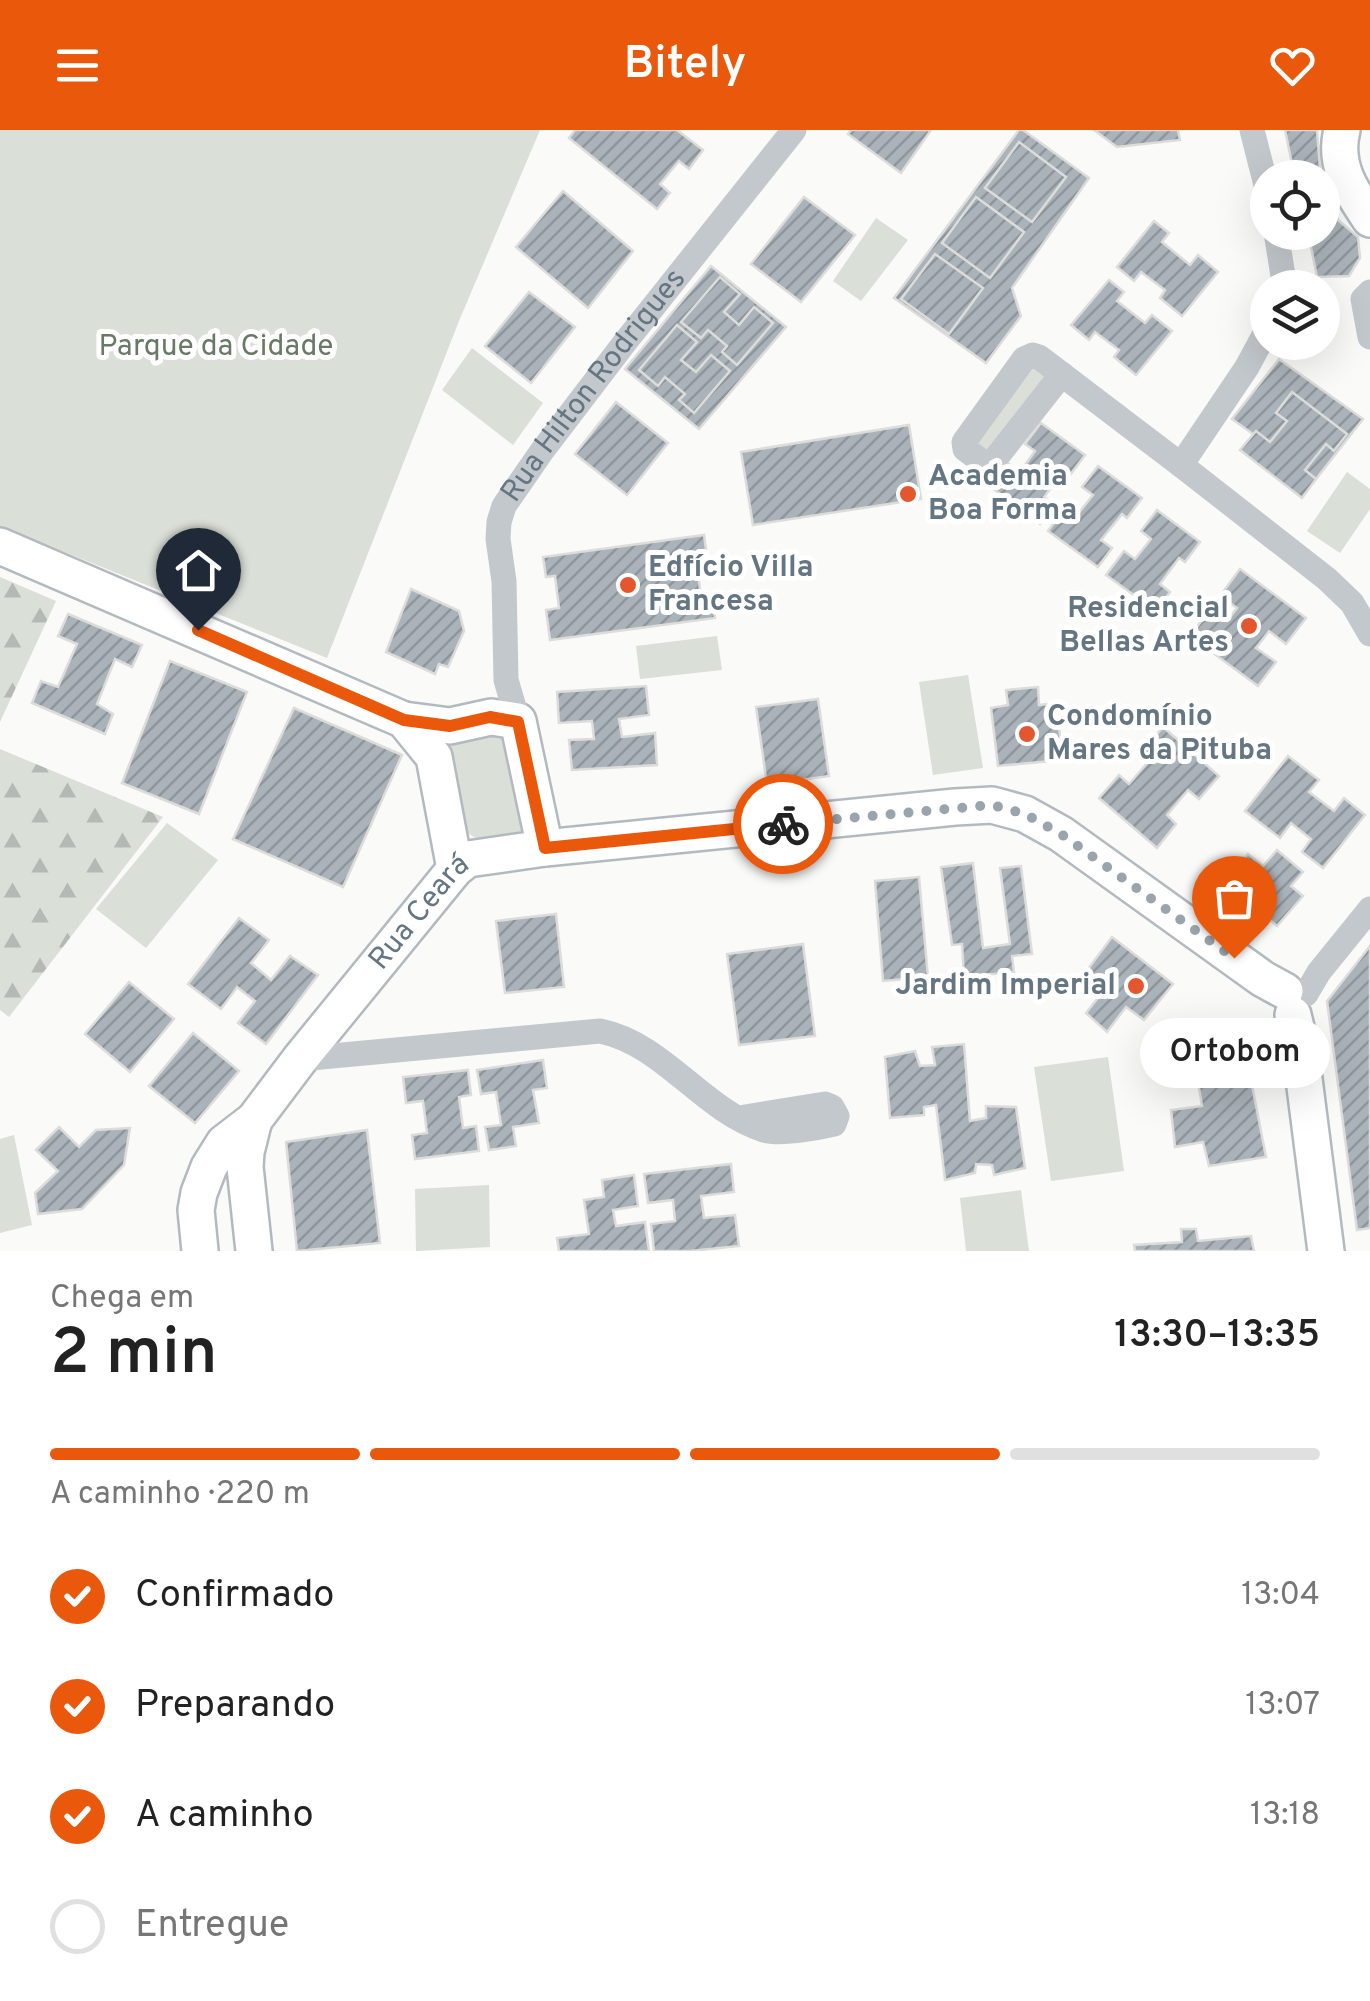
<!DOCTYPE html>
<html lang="pt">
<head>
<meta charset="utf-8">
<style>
	:root { --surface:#fff; --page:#f2f2f2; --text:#222; --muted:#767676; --line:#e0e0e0; --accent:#ea580c }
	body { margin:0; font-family:Overpass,sans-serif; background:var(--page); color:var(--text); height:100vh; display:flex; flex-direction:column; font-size:38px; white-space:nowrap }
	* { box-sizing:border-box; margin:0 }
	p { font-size:32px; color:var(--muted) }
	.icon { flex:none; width:55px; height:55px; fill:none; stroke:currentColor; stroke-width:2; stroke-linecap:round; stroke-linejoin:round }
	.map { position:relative; height:1121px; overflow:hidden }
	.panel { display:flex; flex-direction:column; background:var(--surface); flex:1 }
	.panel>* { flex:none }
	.fabs { position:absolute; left:1250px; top:30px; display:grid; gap:20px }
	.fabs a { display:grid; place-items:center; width:90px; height:90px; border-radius:50%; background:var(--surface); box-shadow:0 10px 40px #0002; font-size:50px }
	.pin { position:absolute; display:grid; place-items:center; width:85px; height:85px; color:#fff; margin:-102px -42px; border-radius:50% 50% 50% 0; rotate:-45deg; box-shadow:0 0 10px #0007 }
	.pin .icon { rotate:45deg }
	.courier { position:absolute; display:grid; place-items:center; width:100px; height:100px; margin:-50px; border:8px solid #ea580c; border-radius:50%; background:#fff; color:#222; box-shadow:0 2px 12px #0007 }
	.bubble { position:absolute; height:70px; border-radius:35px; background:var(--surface); box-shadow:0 10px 40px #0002; font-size:32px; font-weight:600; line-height:70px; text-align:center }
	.overview em { font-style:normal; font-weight:600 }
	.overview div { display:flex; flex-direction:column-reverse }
	.overview { display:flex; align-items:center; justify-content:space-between; height:170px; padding:0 50px }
	h1 { font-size:65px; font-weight:600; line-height:75px }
	.bar { display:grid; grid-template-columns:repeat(4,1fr); gap:15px 10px; align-content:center; height:120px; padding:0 50px }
	.bar i { height:12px; border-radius:8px; background:var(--line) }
	.bar .current { background:var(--accent) }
	.bar p { grid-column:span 4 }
	ol { padding:0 50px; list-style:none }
	li { display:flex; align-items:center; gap:30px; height:110px }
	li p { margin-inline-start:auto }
	li .icon { padding:10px; border-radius:50%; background:var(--accent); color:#fff; stroke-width:4 }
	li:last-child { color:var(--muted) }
	li i { width:55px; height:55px; border:5px solid var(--line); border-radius:50% }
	header { display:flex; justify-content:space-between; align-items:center; height:130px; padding:0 50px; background:var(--accent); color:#fff; font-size:45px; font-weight:600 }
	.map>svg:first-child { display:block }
</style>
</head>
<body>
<header><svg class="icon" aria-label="menu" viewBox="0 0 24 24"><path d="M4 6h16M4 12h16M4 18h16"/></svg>Bitely<svg class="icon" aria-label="heart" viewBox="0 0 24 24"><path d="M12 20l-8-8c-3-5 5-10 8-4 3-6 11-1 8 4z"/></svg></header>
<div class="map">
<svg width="1370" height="1121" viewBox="0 0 1370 1121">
	<defs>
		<pattern id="forest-firs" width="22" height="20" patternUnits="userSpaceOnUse" patternTransform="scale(2.5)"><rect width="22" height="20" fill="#dadfd7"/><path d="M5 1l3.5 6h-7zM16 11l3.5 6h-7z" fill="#b4b9b4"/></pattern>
		<pattern id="building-hatch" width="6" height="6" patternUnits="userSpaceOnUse" patternTransform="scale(2.5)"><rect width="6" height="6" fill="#aab3b9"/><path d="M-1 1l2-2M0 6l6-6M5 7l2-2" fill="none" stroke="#8e969c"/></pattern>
	</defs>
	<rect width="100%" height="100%" fill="#fafaf8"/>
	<g fill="url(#forest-firs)">
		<path d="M0,447L56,471L0,592Z"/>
		<path d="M0,619L163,687L9,887L0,880Z"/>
	</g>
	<g fill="#dadfd7">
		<path d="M0,0H540L459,191L327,528L0,396Z"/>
		<path d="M876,88L908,110L861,171L833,151Z"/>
		<path d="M472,218L543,273L513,315L442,260Z"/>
		<path d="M1035,227L1058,246L994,332L971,314Z"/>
		<path d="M1347,342L1370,359V379L1340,423L1307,401Z"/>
		<path d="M717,506L722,540L640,549L636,516Z"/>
		<path d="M968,545L983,638L933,645L919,552Z"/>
		<path d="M496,603L508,609L526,699L519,707L484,712L472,706L459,696L445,628L455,609Z"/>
		<path d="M167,693L218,730L146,818L96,779Z"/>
		<path d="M1108,927L1124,1041L1051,1051L1034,937Z"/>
		<path d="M14,1005L32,1095L0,1103V1009Z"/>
		<path d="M489,1055L490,1117L416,1121L415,1059Z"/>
		<path d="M1021,1060L1029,1121H966L960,1068Z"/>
	</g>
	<g fill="url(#building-hatch)" stroke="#dcdcda" stroke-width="2.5">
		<path d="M575,0H677L703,20L689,39L679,31L660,54L670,63L657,79L569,8Z"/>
		<path d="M851,0H931L901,43L848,4Z"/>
		<path d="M1019,0H1023L1089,48L1012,158L1021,186L986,233L894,168Z"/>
		<path d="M1094,0H1178L1180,10L1117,17Z"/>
		<path d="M1285,0H1317L1320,38L1338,90L1358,107L1360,128L1349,146L1317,147L1308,102H1322V48H1295Z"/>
		<path d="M1019,12L1066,47L1032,92L985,58Z"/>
		<path d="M563,61L633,121L588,178L516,117Z"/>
		<path d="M804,67L855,105L801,172L751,134Z"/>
		<path d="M976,67L1024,102L990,148L942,113Z"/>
		<path d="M1154,91L1169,103L1162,112L1190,135L1198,125L1218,142L1182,186L1160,168L1165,160L1141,142L1134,151L1117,137Z"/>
		<path d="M935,124L983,158L949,204L901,169Z"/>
		<path d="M711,136L786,197L699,299L625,239Z"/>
		<path d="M720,147L740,164L724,182L739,195L754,177L773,193L737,235L722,222L727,216L708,200L701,208L681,192Z"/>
		<path d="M1109,150L1124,162L1117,171L1145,193L1152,185L1172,201L1136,245L1114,227L1119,220L1095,202L1089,210L1071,195Z"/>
		<path d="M529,162L575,197L531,253L485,216Z"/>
		<path d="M677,195L697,212L681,230L696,242L711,225L730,241L694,283L679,270L685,264L665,247L658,256L639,240Z"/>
		<path d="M1279,229L1363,289L1316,349L1232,289Z"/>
		<path d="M1292,262L1347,304L1334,321L1326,314L1305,340L1316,349L1302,368L1240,320L1256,301L1270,312L1287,291L1276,283Z"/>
		<path d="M616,272L668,313L627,365L575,324Z"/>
		<path d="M1041,293L1085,325L1070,345L1064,341L1044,367L1055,374L1040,394L991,357L1009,334L1020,342L1035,321L1025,314Z"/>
		<path d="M909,295L921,369L753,395L741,322Z"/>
		<path d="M1098,336L1142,368L1127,388L1122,384L1101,410L1112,418L1098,437L1048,401L1066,377L1077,385L1093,365L1082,357Z"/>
		<path d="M1157,380L1200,412L1185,432L1179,428L1160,454L1170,462L1156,481L1106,445L1124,421L1135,429L1151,409L1141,401Z"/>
		<path d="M704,405L707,426L696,428L701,466L712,464L715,488L550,510L546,480L559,478L555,446L546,447L543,427Z"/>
		<path d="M1240,439L1306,488L1286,514L1269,501L1256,518L1276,532L1258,556L1190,506L1211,478L1227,491L1237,478L1220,466Z"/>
		<path d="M411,459L459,481L464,501L448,537L439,534L435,544L386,522Z"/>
		<path d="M68,484L142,515L132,537L115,529L97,574L113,584L105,604L32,573L41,551L58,557L77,514L58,506Z"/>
		<path d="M170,531L247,562L199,684L122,653Z"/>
		<path d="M646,556L649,585L619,589L622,607L655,603L657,635L572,640L569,610L594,609L592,591L559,593L557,562Z"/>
		<path d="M1038,557L1039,575L1057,573L1062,630L998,636L991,578L1008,575L1006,560Z"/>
		<path d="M818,569L829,646L767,655L756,577Z"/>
		<path d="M294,578L402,625L343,757L233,709Z"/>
		<path d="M1163,597L1219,646L1199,669L1188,660L1167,685L1176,694L1157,718L1099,668L1119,645L1129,654L1149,631L1140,624Z"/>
		<path d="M1288,626L1319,650L1309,662L1334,681L1344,668L1365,685L1323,738L1302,722L1311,709L1291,693L1280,708L1245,681Z"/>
		<path d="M1277,720L1303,742L1291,756L1303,766L1277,796L1224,752L1248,724L1263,736Z"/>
		<path d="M973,733L983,818L1010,814L1000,738L1021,736L1032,824L1012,826L1014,842L964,847L962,814L952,815L941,737Z"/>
		<path d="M919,747L928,847L883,851L875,751Z"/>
		<path d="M556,784L564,857L505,863L496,791Z"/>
		<path d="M239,788L269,810L251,833L271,850L290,826L318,845L266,914L238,893L255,871L237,857L221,879L188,854Z"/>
		<path d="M1112,807L1173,854L1144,890L1126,877L1107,902L1086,883L1105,859L1085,843Z"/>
		<path d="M803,814L815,906L739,915L727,824Z"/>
		<path d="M1370,816V1098L1357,1100L1327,871Z"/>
		<path d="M129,852L174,889L130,942L85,904Z"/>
		<path d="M193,903L239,941L195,993L149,956Z"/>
		<path d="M964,914L970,991L986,988V976L1016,977L1025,1038L994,1045L992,1035L976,1034L975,1043L945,1050L936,975L924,977V985L890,988L885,927L915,921L920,936L935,935L932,917Z"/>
		<path d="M543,930L547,958L533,960L539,993L513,997L516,1016L489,1020L485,997L501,995L496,962L481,964L477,940Z"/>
		<path d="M468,940L471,965L459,967L463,998L476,996L479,1021L415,1029L412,1005L427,1003L423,971L406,973L403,947Z"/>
		<path d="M1250,945L1266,1027L1209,1036L1203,1012L1175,1017L1171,980L1202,976L1198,952Z"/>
		<path d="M59,997L79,1017L96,1000L130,998L124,1035L82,1079L38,1084L35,1063L58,1041L36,1020Z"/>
		<path d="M367,1000L380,1113L297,1121L286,1012Z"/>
		<path d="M731,1034L734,1062L701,1066L704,1088L735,1085L739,1116L690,1121H654L651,1094L675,1091L673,1070L648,1073L644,1044Z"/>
		<path d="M634,1045L638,1076L613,1080L616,1096L645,1092L649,1121H559L557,1108L589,1104L584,1070L604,1067L602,1050Z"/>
		<path d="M1181,1099H1196L1198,1111L1251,1106L1254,1121H1135L1134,1115L1182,1112Z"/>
	</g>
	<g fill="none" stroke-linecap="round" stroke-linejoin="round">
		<defs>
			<g id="secondary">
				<path d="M1342,0C1333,35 1351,61 1370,89"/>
				<path d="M0,416L404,590L450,596L491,587L518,591L545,718"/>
				<path d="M404,590L434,627L455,739"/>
				<path d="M1293,885L1299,910L1326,1121"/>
				<path id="s2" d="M200,1121L196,1080L199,1063L209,1037L224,1013L254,990L300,929L455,739L468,729L545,718L955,677L992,675L1025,684L1061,704L1263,849L1285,861"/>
				<path d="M254,1121L245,1037L246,1022L254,990"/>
			</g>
		</defs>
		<use href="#secondary" stroke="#b3babf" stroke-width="40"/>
		<g stroke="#c3c8cc" stroke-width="25">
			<path d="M1252,0L1268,63"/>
			<path d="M1276,102L1284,152L1282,158"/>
			<path d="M1370,162L1363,169L1370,207"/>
			<path d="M1062,244L992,333L985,334L965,319L964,312L1024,229L1033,225L1039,227L1181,335L1327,449L1352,473L1370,504"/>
			<path d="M1181,335L1247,237L1268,198"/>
			<path id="s1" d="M518,591L506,550L504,451L498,409L499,392L504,376L542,321L626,211L794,0"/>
			<path d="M1306,864L1319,842L1370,779"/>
			<path d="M300,929L600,901C664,914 702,980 764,1000C780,1005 817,998 834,994L837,986L832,977L825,974L739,988"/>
		</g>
		<use href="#secondary" stroke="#fff" stroke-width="35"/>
	</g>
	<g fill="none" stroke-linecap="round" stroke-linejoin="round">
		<path stroke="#99a4ac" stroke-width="10" stroke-dasharray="0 18" d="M783,694L992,675L1025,684L1061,704L1234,828"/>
		<path stroke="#ea580c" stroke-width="12" d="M198,500L404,590L450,596L490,587L518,592L545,718L783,694"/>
	</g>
	<g fill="#e4572e" stroke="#fff" stroke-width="4">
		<circle cx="908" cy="364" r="10"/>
		<circle cx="628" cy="455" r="10"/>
		<circle cx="1249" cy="496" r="10"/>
		<circle cx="1027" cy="604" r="10"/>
		<circle cx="1136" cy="856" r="10"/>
	</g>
	<g text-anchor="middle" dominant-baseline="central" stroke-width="10" stroke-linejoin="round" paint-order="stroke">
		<g font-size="30" fill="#687a64" stroke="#fff">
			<text x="216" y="217">Parque da Cidade</text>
		</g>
		<g font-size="30" fill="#657683" stroke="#fff">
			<text stroke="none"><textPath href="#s1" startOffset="368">Rua Hilton Rodrigues</textPath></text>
			<text stroke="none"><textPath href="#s2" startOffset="418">Rua Ceará</textPath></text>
		</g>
		<g font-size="30" font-weight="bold" fill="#657683" stroke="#fff" text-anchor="start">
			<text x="928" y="347">Academia<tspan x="928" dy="34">Boa Forma</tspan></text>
			<text x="648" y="438">Edfício Villa<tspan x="648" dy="34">Francesa</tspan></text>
			<text x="1229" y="479" text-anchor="end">Residencial<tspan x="1229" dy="34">Bellas Artes</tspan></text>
			<text x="1047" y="587">Condomínio<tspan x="1047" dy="34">Mares da Pituba</tspan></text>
			<text x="1116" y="856" text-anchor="end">Jardim Imperial</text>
		</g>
	</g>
</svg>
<div class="fabs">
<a><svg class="icon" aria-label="locate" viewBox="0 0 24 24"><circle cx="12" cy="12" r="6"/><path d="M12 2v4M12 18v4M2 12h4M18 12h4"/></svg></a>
<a><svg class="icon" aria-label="layers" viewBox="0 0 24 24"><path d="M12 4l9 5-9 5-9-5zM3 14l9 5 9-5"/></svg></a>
</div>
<div class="pin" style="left:1234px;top:828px;background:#ea580c"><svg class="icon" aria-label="bag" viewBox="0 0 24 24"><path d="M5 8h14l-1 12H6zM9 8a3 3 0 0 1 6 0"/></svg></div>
<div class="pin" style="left:198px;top:500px;background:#1f2937"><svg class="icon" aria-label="home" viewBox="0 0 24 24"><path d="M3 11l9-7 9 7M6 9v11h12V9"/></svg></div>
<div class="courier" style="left:783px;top:694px"><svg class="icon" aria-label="bike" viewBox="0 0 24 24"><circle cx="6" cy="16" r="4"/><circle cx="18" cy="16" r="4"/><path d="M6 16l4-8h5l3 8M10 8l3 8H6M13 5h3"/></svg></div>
<div class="bubble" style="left:1140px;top:888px;width:190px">Ortobom</div>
</div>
<section class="panel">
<div class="overview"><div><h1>2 min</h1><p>Chega em</p></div><em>13:30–13:35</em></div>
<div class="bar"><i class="current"></i><i class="current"></i><i class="current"></i><i></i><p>A caminho · 220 m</p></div>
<ol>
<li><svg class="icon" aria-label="check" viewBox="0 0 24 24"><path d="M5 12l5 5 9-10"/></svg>Confirmado<p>13:04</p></li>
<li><svg class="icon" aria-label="check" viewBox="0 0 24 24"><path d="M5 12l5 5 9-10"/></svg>Preparando<p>13:07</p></li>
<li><svg class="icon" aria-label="check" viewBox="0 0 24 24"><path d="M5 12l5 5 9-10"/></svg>A caminho<p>13:18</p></li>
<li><i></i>Entregue</li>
</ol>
</section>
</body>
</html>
